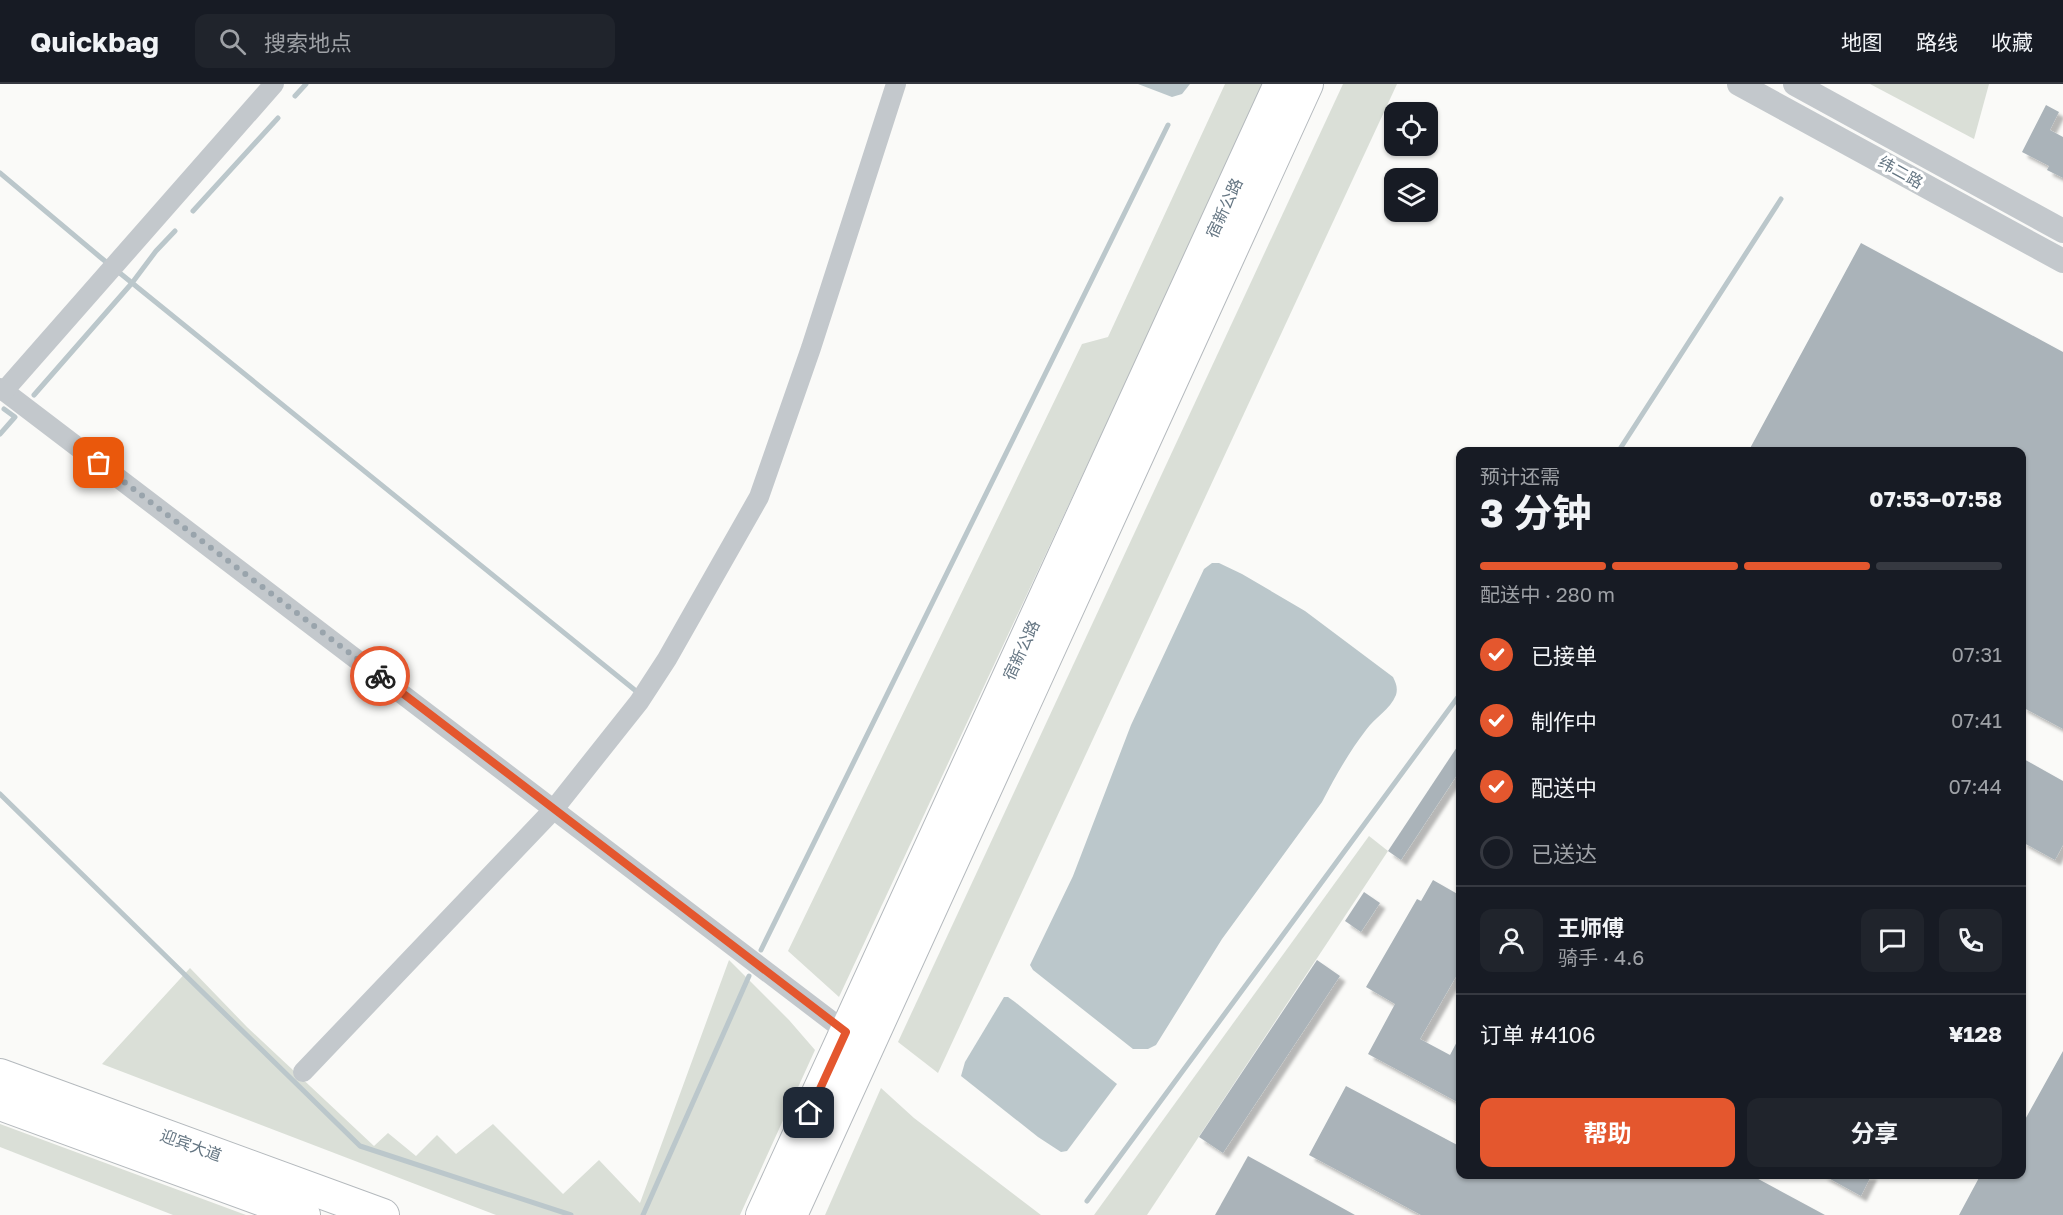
<!DOCTYPE html>
<html lang="zh">
<head>
<meta charset="utf-8">
<style>
	:root { --surface:#171b24; --page:#20242c; --text:#f1f3f6; --muted:#9ea1a6; --line:#363941; --accent:#e4572e }
	body { margin:0; font-family:"Golos Text","Noto Sans SC",sans-serif; background:var(--page); color:var(--text); height:100vh; display:flex; flex-direction:column; font-size:22px; white-space:nowrap }
	* { box-sizing:border-box; margin:0 }
	p { font-size:20px; color:var(--muted) }
	.icon { flex:none; width:33px; height:33px; fill:none; stroke:currentColor; stroke-width:2; stroke-linecap:round; stroke-linejoin:round }
	.map { position:relative; flex:1; overflow:hidden }
	.panel { position:absolute; left:1456px; top:363px; width:570px; height:732px; display:flex; flex-direction:column; background:var(--surface); border-radius:12px; box-shadow:0 2px 4px #0004 }
	.panel>* { flex:none }
	.tools { position:absolute; left:1384px; top:18px; display:grid; gap:12px }
	.tools a { display:grid; place-items:center; width:54px; height:54px; border-radius:12px; background:var(--surface); box-shadow:0 2px 4px #0004; font-size:30px }
	.pin { position:absolute; display:grid; place-items:center; width:51px; height:51px; color:#fff; margin:-26px; border-radius:12px; box-shadow:0 3px 9px #0006 }
	.courier { position:absolute; display:grid; place-items:center; width:60px; height:60px; margin:-30px; border:4px solid #e4572e; border-radius:50%; background:#fff; color:#222; box-shadow:0 2px 8px #0007 }
	.summary em { font-style:normal; font-weight:700 }
	.summary div { display:flex; flex-direction:column-reverse }
	.summary { display:flex; align-items:center; justify-content:space-between; height:102px; padding:0 24px }
	h1 { font-size:39px; font-weight:700; line-height:45px }
	.bar { display:grid; grid-template-columns:repeat(4,1fr); gap:9px 6px; align-content:center; height:72px; padding:0 24px }
	.bar i { height:8px; border-radius:4px; background:var(--line) }
	.bar .selected { background:var(--accent) }
	.bar p { grid-column:span 4 }
	.line { display:flex; align-items:center; gap:15px; padding:0 24px; border-top:2px solid var(--line) }
	.line div { flex:1 }
	.round { display:grid; place-items:center; flex:none; width:63px; height:63px; border-radius:12px; background:var(--page) }
	ol { padding:0 24px; list-style:none }
	li { display:flex; align-items:center; gap:18px; height:66px }
	li p { margin-inline-start:auto }
	li .icon { padding:6px; border-radius:50%; background:var(--accent); color:#fff; stroke-width:4 }
	li:last-child { color:var(--muted) }
	li i { width:33px; height:33px; border:3px solid var(--line); border-radius:50% }
	.primary-button { display:flex; gap:12px; margin-top:auto; padding:12px 24px }
	.primary-button a { flex:1; height:69px; border-radius:12px; background:var(--accent); color:#fff; font-size:24px; font-weight:700; line-height:69px; text-align:center }
	.primary-button a+a { background:var(--page); color:var(--text) }
	header { display:flex; align-items:center; gap:36px; box-sizing:border-box; height:84px; padding:0 30px; background:var(--surface); border-bottom:2px solid var(--line) }
	header strong { font-size:28px }
	nav { display:flex; gap:33px; margin-inline-start:auto; font-size:21px }
	.search { width:420px; height:54px; background:var(--page); display:flex; align-items:center; gap:15px; box-sizing:border-box; padding:0 21px; border-radius:12px; color:var(--muted); font-size:22px }
	.map>svg:first-child { display:block }
</style>
</head>
<body>
<header>
<strong>Quickbag</strong>
<div class="search"><svg class="icon" aria-label="search" viewBox="0 0 24 24"><circle cx="10" cy="10" r="6"/><path d="M15 15l6 6"/></svg>搜索地点</div>
<nav><a>地图</a><a>路线</a><a>收藏</a></nav>
</header>
<div class="map">
<svg width="2063" height="1131" viewBox="0 0 2063 1131">
	<defs>
		<filter id="shadow"><feDropShadow dx="5.5" dy="5.5" stdDeviation="1.5" flood-color="#0004"/></filter>
	</defs>
	<rect width="100%" height="100%" fill="#fafaf8"/>
	<g fill="#dadfd7">
		<path d="M1225,0H1265L839,913L788,867L1082,260L1108,253Z"/>
		<path d="M1343,0H1397L938,989L898,958Z"/>
		<path d="M1870,0H1989L1974,55Z"/>
		<path d="M1369,752L1388,767L1147,1131H1094Z"/>
		<path d="M729,876L789,936L815,966L740,1131H496L102,980L190,884L247,943L374,1062L388,1049L416,1072L437,1051L456,1070L493,1040L563,1110L599,1076L640,1119Z"/>
		<path d="M881,1004L914,1034L1041,1131H825Z"/>
		<path d="M0,1040L246,1131H173L0,1063Z"/>
	</g>
	<g fill="#bbc7cb">
		<path d="M1138,0H1190L1182,10L1172,13Z"/>
		<path d="M1212,479H1219L1242,490L1305,527L1393,593C1396,599 1398,604 1396,611C1390,626 1375,633 1366,646C1349,668 1335,693 1322,718L1222,855L1156,961L1148,965H1133L1033,886L1030,881L1073,792L1131,641L1204,485Z"/>
		<path d="M1004,913H1008L1015,918L1117,1000L1067,1067L1061,1068L1038,1053L961,992L965,978Z"/>
	</g>
	<g fill="none" stroke-linecap="round" stroke-linejoin="round">
		<g stroke="#bbc7cb" stroke-width="5">
			<path d="M295,12L306,0"/>
			<path d="M0,89L100,173L636,607"/>
			<path d="M193,127L278,34"/>
			<path d="M34,311L132,199L156,167L175,147"/>
			<path d="M0,350L15,333L4,325"/>
			<path d="M1618,368L1781,115"/>
			<path d="M0,710L360,1062L571,1131"/>
			<path d="M761,866L1168,41"/>
			<path d="M1087,1117L1461,609"/>
			<path d="M643,1131L749,892"/>
		</g>
	</g>
	<g fill="#aab3b9" filter="url(#shadow)">
		<path d="M2046,21L2059,28L2050,46L2063,53V94L2047,86L2049,82L2022,68Z"/>
		<path d="M1861,159L2063,268V645L2022,623V368H1748Z"/>
		<path d="M1461,657V685L1401,776L1388,767Z"/>
		<path d="M2022,674L2063,697V761L2055,776L2022,758Z"/>
		<path d="M1433,796L1461,812V884L1420,955L1450,971L1461,950V1020L1368,970L1395,920L1366,903L1417,815L1421,817Z"/>
		<path d="M1364,808L1380,819L1361,848L1345,837Z"/>
		<path d="M1317,876L1340,892L1223,1069L1199,1053Z"/>
		<path d="M2063,967V1131H1959L1981,1090H2022V1041Z"/>
		<path d="M1346,1002L1461,1063V1090H1749L1825,1131H1421L1309,1071Z"/>
		<path d="M1248,1072L1355,1131H1215Z"/>
		<path d="M1821,1090H1872L1861,1112Z"/>
	</g>
	<g fill="none" stroke-linecap="round" stroke-linejoin="round">
		<defs>
			<g id="trunk">
				<path d="M0,991L383,1131"/>
				<path d="M0,1020L304,1131"/>
				<path d="M762,1131L1280,0"/>
				<path d="M791,1131L1307,0"/>
			</g>
		</defs>
		<use href="#trunk" stroke="#b4b9bd" stroke-width="34"/>
		<g stroke="#c3c8cc" stroke-width="20">
			<path d="M0,304L846,948"/>
			<path d="M4,307L274,0"/>
			<path d="M303,988L554,725L639,618L667,575L759,413L811,264L896,0"/>
		</g>
		<g stroke="#c3c8cc" stroke-width="24">
			<path d="M1739,0L2063,177"/>
			<path d="M1795,0L2063,147"/>
		</g>
		<use href="#trunk" stroke="#fff" stroke-width="32"/>
	</g>
	<g fill="none" stroke-linecap="round" stroke-linejoin="round">
		<path stroke="#99a4ac" stroke-width="6" stroke-dasharray="0 10.8" d="M99,379L380,592"/>
		<path stroke="#e4572e" stroke-width="8" d="M380,592L846,948L809,1029"/>
	</g>
	<g text-anchor="middle" dominant-baseline="central" stroke-width="6" stroke-linejoin="round" paint-order="stroke">
		<g font-size="16" fill="#657683" stroke="#fff">
			<text transform="translate(1901 88) rotate(29)">纬二路</text>
			<text transform="translate(1224 124) rotate(-65)">宿新公路</text>
			<text transform="translate(1021 566) rotate(-65)">宿新公路</text>
			<text transform="translate(191 1061) rotate(20)">迎宾大道</text>
		</g>
	</g>
</svg>
<div class="tools">
<a><svg class="icon" aria-label="locate" viewBox="0 0 24 24"><circle cx="12" cy="12" r="6"/><path d="M12 2v4M12 18v4M2 12h4M18 12h4"/></svg></a>
<a><svg class="icon" aria-label="layers" viewBox="0 0 24 24"><path d="M12 4l9 5-9 5-9-5zM3 14l9 5 9-5"/></svg></a>
</div>
<div class="pin" style="left:99px;top:379px;background:#ea580c"><svg class="icon" aria-label="bag" viewBox="0 0 24 24"><path d="M5 8h14l-1 12H6zM9 8a3 3 0 0 1 6 0"/></svg></div>
<div class="pin" style="left:809px;top:1029px;background:#1f2937"><svg class="icon" aria-label="home" viewBox="0 0 24 24"><path d="M3 11l9-7 9 7M6 9v11h12V9"/></svg></div>
<div class="courier" style="left:380px;top:592px"><svg class="icon" aria-label="bike" viewBox="0 0 24 24"><circle cx="6" cy="16" r="4"/><circle cx="18" cy="16" r="4"/><path d="M6 16l4-8h5l3 8M10 8l3 8H6M13 5h3"/></svg></div>
<section class="panel">
<div class="summary"><div><h1>3 分钟</h1><p>预计还需</p></div><em>07:53–07:58</em></div>
<div class="bar"><i class="selected"></i><i class="selected"></i><i class="selected"></i><i></i><p>配送中 · 280 m</p></div>
<ol>
<li><svg class="icon" aria-label="check" viewBox="0 0 24 24"><path d="M5 12l5 5 9-10"/></svg>已接单<p>07:31</p></li>
<li><svg class="icon" aria-label="check" viewBox="0 0 24 24"><path d="M5 12l5 5 9-10"/></svg>制作中<p>07:41</p></li>
<li><svg class="icon" aria-label="check" viewBox="0 0 24 24"><path d="M5 12l5 5 9-10"/></svg>配送中<p>07:44</p></li>
<li><i></i>已送达</li>
</ol>
<div class="line" style="height:108px"><a class="round"><svg class="icon" aria-label="person" viewBox="0 0 24 24"><circle cx="12" cy="8" r="4"/><path d="M4 21q1-7 8-7t8 7"/></svg></a><div><b>王师傅</b><p>骑手 · 4.6</p></div><a class="round"><svg class="icon" aria-label="chat" viewBox="0 0 24 24"><path d="M4 5h16v11H9l-5 4z"/></svg></a><a class="round"><svg class="icon" aria-label="phone" viewBox="0 0 24 24"><path d="M5 4h4l2 5-3 2q2 4 5 5l2-3 5 2v4C11 20 4 13 5 4z"/></svg></a></div>
<div class="line" style="height:78px"><div>订单 #4106</div><b>¥128</b></div>
<div class="primary-button"><a>帮助</a><a>分享</a></div>
</section>
</div>
</body>
</html>
